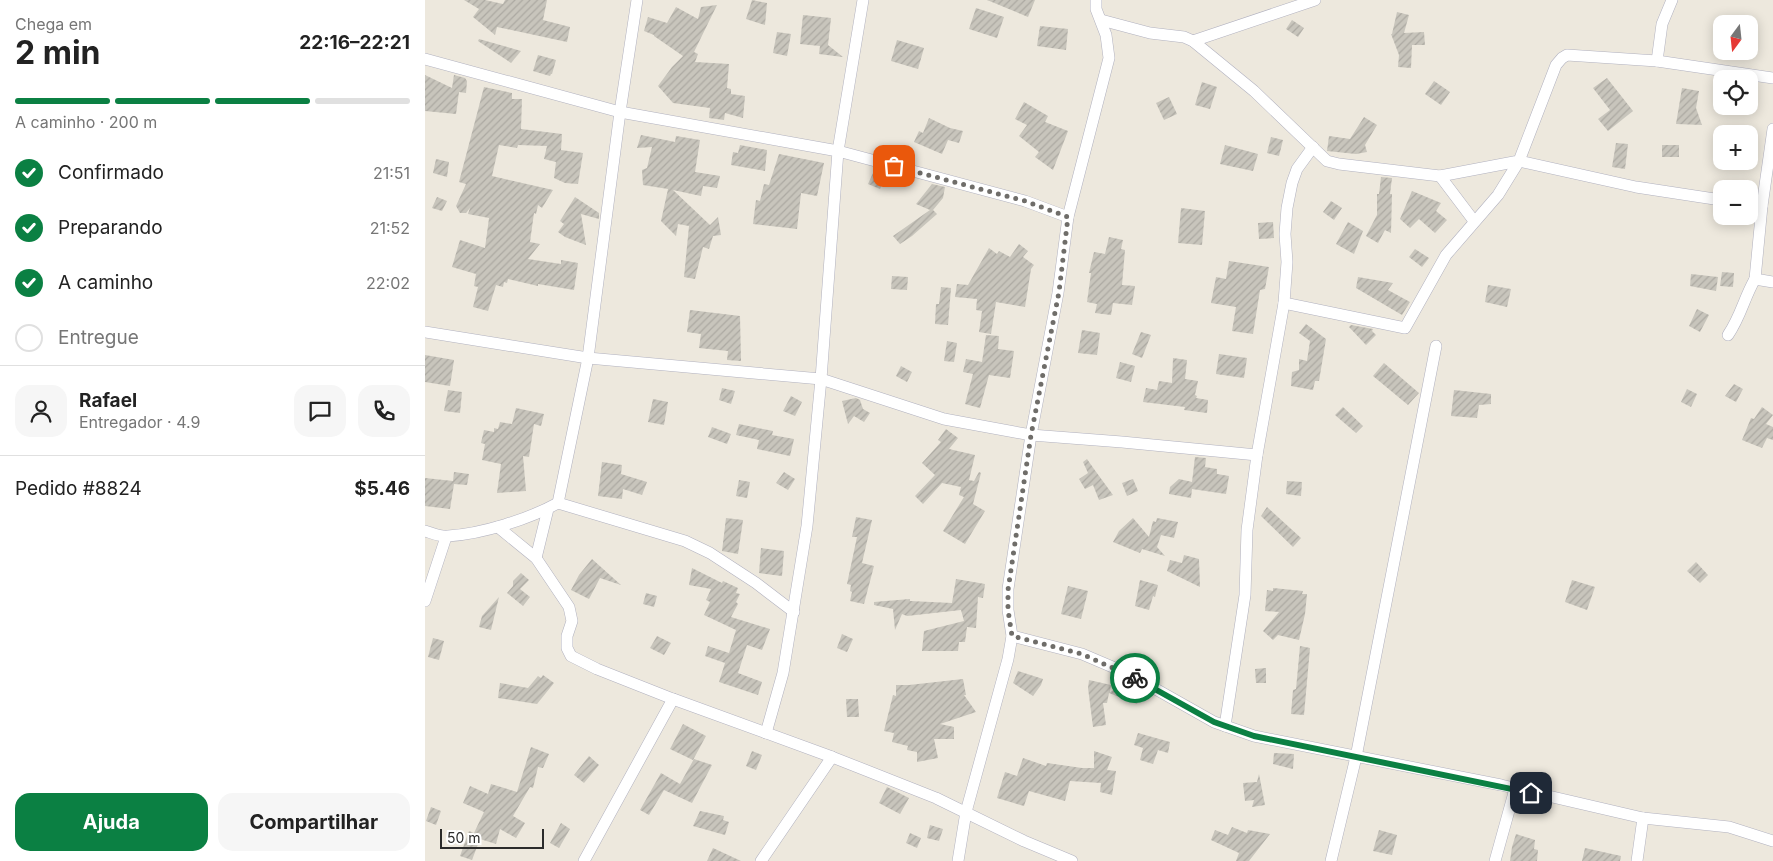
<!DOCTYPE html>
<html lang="pt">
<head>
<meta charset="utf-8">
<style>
	:root { --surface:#fff; --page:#f6f6f6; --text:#222; --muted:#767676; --line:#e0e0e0; --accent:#0b8043 }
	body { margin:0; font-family:Inter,sans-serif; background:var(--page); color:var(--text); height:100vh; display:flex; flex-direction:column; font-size:19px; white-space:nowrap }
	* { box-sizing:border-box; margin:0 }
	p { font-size:16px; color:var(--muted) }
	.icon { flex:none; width:28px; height:28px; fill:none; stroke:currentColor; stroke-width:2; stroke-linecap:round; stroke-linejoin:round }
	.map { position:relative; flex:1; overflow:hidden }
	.panel { display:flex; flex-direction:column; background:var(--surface); width:425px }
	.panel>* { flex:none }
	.needle { width:32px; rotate:195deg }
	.fabs { position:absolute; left:1288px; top:15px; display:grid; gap:10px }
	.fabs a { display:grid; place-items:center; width:45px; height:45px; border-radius:10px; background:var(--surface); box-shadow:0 2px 12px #0003; font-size:25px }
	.scale { position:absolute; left:15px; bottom:12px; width:104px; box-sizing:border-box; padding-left:5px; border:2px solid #2b2b2b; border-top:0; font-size:14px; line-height:18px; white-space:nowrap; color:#2b2b2b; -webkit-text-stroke:4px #fff; paint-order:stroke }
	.pin { position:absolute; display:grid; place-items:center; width:42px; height:42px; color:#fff; margin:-21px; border-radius:10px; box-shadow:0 2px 8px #0006 }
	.courier { position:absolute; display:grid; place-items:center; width:50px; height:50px; margin:-25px; border:4px solid #0b8043; border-radius:50%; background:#fff; color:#222; box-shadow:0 1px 6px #0007 }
	.overview em { font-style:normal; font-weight:700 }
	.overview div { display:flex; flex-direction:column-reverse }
	.overview { display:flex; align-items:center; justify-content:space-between; height:85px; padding:0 15px }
	h1 { font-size:32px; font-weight:700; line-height:38px }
	.bar { display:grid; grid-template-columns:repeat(4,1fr); gap:8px 5px; align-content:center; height:60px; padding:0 15px }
	.bar i { height:6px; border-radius:4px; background:var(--line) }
	.bar .selected { background:var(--accent) }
	.bar p { grid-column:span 4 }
	.line { display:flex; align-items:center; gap:12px; padding:0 15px; border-top:1px solid var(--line) }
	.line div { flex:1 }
	.round { display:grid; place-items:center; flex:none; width:52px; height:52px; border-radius:15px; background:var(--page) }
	ol { padding:0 15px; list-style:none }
	li { display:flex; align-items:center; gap:15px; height:55px }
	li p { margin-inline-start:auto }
	li .icon { padding:5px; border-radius:50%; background:var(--accent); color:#fff; stroke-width:4 }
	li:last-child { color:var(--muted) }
	li i { width:28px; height:28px; border:2px solid var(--line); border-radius:50% }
	.action { display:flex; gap:10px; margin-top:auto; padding:10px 15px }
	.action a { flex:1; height:58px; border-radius:15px; background:var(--accent); color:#fff; font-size:20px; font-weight:700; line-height:58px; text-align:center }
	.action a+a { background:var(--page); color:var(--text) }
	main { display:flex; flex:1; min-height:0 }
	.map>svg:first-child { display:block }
</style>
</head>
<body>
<main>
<section class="panel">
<div class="overview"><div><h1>2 min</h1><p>Chega em</p></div><em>22:16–22:21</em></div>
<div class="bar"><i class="selected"></i><i class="selected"></i><i class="selected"></i><i></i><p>A caminho · 200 m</p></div>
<ol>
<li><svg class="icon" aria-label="check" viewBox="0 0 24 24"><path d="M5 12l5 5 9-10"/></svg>Confirmado<p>21:51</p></li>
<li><svg class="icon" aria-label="check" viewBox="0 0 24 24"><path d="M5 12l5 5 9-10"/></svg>Preparando<p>21:52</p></li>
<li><svg class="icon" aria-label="check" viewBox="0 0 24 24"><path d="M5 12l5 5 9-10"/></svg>A caminho<p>22:02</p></li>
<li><i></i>Entregue</li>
</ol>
<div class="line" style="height:90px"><a class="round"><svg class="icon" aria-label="person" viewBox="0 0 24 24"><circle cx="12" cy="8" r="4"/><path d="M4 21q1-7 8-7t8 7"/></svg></a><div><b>Rafael</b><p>Entregador · 4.9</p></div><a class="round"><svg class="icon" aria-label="chat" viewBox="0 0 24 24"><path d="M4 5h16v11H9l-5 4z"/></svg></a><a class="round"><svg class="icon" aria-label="phone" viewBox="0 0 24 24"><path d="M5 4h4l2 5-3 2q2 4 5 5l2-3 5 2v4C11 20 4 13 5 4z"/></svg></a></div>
<div class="line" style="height:65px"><div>Pedido #8824</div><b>$5.46</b></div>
<div class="action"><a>Ajuda</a><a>Compartilhar</a></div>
</section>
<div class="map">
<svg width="1348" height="861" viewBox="0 0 1348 861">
	<defs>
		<pattern id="building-hatch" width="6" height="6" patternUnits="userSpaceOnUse" patternTransform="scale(1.25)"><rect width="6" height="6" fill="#c8c5bc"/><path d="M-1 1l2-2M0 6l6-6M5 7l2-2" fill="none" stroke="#aca9a2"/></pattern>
	</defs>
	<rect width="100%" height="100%" fill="#ede8dd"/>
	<g fill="url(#building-hatch)">
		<path d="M39,0H60L78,4L80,0H122L118,20L145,27L142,42L72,27L70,35L48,17L54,9Z"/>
		<path d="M327,0L342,3L340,25L321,19Z"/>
		<path d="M562,0H610L603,17Z"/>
		<path d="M292,5L269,52L273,54L270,62L304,64L302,88L306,89V94L320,96L318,118L300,113L299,120L284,118L285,108L248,103L233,86L247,67L258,56L229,36V35L219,31L223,17L242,23L251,7L273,19L276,7Z"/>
		<path d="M551,8L579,17L572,38L544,29Z"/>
		<path d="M972,12L984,15L979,33L999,32L1000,45H987L986,68L973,67L974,55L966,34H967Z"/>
		<path d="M378,15L406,18L403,45L418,57L394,54L395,46L375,44Z"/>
		<path d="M867,20L879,28L873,37L861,29Z"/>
		<path d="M615,26L643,29L641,50L612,46Z"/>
		<path d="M352,32L366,34L362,56L348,53Z"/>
		<path d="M54,39L96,51L86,63L53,41Z"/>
		<path d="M472,40L499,48L493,69L466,61Z"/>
		<path d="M113,55L131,60L127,74H126L125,76L108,71Z"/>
		<path d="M0,75L27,88L29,75L40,78L42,81L41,93L34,92L31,114L0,111Z"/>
		<path d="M1182,78L1208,111L1183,131L1173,119L1185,110L1168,88Z"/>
		<path d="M1009,81L1025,92L1016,105L1000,94Z"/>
		<path d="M777,82L792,87L785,109L770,105Z"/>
		<path d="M59,87L87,93V99H97L96,129L137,134L136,150L158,153L153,184L140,183L129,178L131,162L119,159L122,146L93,145L92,148L74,145L67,176L128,190L117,208L113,205L111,214L109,213L105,242L115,244L103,259L136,264V260L153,263L149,290L113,284V286L83,279L82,283L79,282L78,287L71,285L63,311L48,307L53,287L49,286L51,274L27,267L35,240L60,248L64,218L43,214L45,208L41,213H35L31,206L41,184L34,182Z"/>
		<path d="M1257,88L1274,91L1271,108L1277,125L1251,124Z"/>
		<path d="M744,97L752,114L739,120L731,103Z"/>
		<path d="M599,102L623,116L620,122L643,131L628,170L610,157L614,152L594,136L602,125L590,119Z"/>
		<path d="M939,117L952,125L940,145L942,152L931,154L902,151L904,136L925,139Z"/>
		<path d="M504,118L525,128L538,131L534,143L523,140L517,154L489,142L494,131L498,133Z"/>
		<path d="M216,135L250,142L251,136L275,140L270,172L295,176L292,188L278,186L276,196L248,190L285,225L293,217L296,235L288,236L284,249L278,247L270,279L259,277L264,226L253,224L251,236L236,221L243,189L218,185L217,170L222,168L227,147L212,148Z"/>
		<path d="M846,137L858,140L854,156L842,153Z"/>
		<path d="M1191,143L1203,144L1200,169L1187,167Z"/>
		<path d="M315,145L342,150L340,171L306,165L308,152L313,153Z"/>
		<path d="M800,145L833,154L828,171L795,164Z"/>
		<rect x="1237" y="145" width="17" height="12"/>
		<path d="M354,154L399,163L392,196L376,193L372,229L328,224L331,200L335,201L339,184L344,185Z"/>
		<path d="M11,159L24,162L22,177L8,173Z"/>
		<path d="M448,173L460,178L455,189L443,184Z"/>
		<path d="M956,177L967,178L965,194H967L966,233L960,230L953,243L941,236L952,215V194H954Z"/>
		<path d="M507,184L520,187L518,198L508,210L512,214L487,236L475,244L468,236L505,210L491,204Z"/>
		<path d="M987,191L1016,203L1011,211L1022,220L1010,233L994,219L985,228L975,219Z"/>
		<path d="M12,197L22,201L17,211L7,208Z"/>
		<path d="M150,197L174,213V219L156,214L161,245L140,237L133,232L139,224L135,221Z"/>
		<path d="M906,201L917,208L909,220L898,212Z"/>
		<path d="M756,208L780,211L777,245L753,243Z"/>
		<path d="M848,222L849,238L834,239L833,223Z"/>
		<path d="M923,222L938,231L929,254L911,244Z"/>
		<path d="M684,237L698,240L696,249L700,250L697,285L710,286L707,305L688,303L686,315L670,313L672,304L662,302L666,273H664L669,252L680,254Z"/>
		<path d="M594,244L603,251L598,257L609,265L606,269L600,307L571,302L566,334L554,332L557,311L551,310L552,299L530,297L532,284L543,285L564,248L572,254L574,251L585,257Z"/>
		<path d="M990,249L1004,258L997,267L984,257Z"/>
		<path d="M804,261L844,267L840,289L835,290L828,334L807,331L811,307L786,303L791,277L801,279Z"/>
		<path d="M1297,272L1309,273L1308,287L1295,286Z"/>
		<path d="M1266,274L1293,277L1291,291L1265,286Z"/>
		<path d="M467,276L483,277L482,290L466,289Z"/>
		<path d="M933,277L968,283L963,290L985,302L977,315L931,288Z"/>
		<path d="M1063,285L1086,289L1082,307L1060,302Z"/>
		<path d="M516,287L526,288L523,325L510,324L511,304H514Z"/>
		<path d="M1272,309L1284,315L1275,332L1264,326Z"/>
		<path d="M265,310L315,316L316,361L302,360L303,351L274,348L276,334L262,332Z"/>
		<path d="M881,324L901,339L894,381H890L888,390L866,386L867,372L874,370V359L882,361L885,341L874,333Z"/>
		<path d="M926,325L948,329L947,331L951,335L941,345L924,327Z"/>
		<path d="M657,330L675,333L672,355L653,353Z"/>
		<path d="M716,332L726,335L717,358L707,354Z"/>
		<path d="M561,335L574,336L573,349L589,351L585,378L564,375L555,408L540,404L548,374L538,372L541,359L557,362Z"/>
		<path d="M522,341L532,343L529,362L519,361Z"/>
		<path d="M794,354L822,358L819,378L791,374Z"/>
		<path d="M0,355L29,360L25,386L0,382Z"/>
		<path d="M748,358L762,360L760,379L773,381L770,395L772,396L771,398L783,400L782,413L759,410L760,407L718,402L721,388L732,390L734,381L747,383Z"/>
		<path d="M695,362L710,366L706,382L691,378Z"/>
		<path d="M959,363L994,393L983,405L948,376Z"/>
		<path d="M476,366L487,372L482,382L471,376Z"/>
		<path d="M1309,384L1318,389L1311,402L1300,396Z"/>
		<path d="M297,388L310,391L306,404L294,400Z"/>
		<path d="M1262,389L1272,394L1266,407L1256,402Z"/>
		<path d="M23,390L37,392L35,413L19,411Z"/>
		<path d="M1029,390L1066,394V404L1054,405L1052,418L1026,416Z"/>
		<path d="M366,396L377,402L370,416L358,411Z"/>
		<path d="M431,398L435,400L438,409L445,413L439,422L429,416L423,424L417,401Z"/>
		<path d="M228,399L243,402L239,425L223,422Z"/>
		<path d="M918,407L938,426L931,433L910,415Z"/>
		<path d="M1337,407L1348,415L1341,424L1348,427V440L1342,438L1337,448L1317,440L1326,418L1329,419Z"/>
		<path d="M91,408L119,414L116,426L109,424L104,457L98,456L101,491L72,493L76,464L57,460L60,444L56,443L59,430L69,432V428L73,429L75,422L87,424Z"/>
		<path d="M314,424L348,431L347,435L369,439L365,456L332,449L334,440L311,435Z"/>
		<path d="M287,427L306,434L302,444L283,437Z"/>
		<path d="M521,429L533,438L524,449L550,455L544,480L549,481L554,472L556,473L548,504L560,511L540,544L518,531L539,497L534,495L536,487L517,483L498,504L490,496L510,475L497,463L516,442L513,440Z"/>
		<path d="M770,457L781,458L780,467L792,469V474L804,476L801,494L767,489L766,498L744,494L745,487L754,479L767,482Z"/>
		<path d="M662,459L669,469L688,495L674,500L668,485L660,489L654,479L663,473L658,462Z"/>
		<path d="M177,462L197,465L196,474L222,482L217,495L198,489L197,499L173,496Z"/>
		<path d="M29,472L44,474L42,485L29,484L25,509L0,506V478L28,481Z"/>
		<path d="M359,472L370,479L363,490L351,483Z"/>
		<path d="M708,479L713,491L702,496L697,483Z"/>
		<path d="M314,480L325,482L322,498L311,496Z"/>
		<path d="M862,481L877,482L876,496L861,494Z"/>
		<path d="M842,507L876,538L868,547L836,516Z"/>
		<path d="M431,517L447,520L437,563L449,566L439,604L425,601L427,592L425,591L426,585L422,584L432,537H427Z"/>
		<path d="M301,518L318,520L313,554L297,551Z"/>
		<path d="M708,518L724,537L728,521L731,522L732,518L753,522L749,538L736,535L732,547L740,556L717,549L715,553L688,542L694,531Z"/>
		<path d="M336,548L359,551L357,576L334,573Z"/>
		<path d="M759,555L774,559L775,587L742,571L745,560L757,563Z"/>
		<path d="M167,559L196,585L175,578L164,599L146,590L154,575Z"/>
		<path d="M1271,562L1283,575L1275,583L1262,571Z"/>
		<path d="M267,568L297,583L298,581L313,588L311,593L315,594L311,602L313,604L306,617L345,629L337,650L322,645L313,673L337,682L333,695L294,682L300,663L280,656L283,646L304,653L311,630L279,615L285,602L281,600L286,589L264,585Z"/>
		<path d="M96,573L104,580L95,589L105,597L98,606L82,593L88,586V581Z"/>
		<path d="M531,579L560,584L558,598L553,597L551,628L542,627L540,642H534L533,651H497L499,631L539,621L536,610L482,616L477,614L470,630L468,609L449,605V602L485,599V601L527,603Z"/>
		<path d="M715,580L733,585L730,597L728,596L724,610L710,606Z"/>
		<path d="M1147,580L1170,587L1162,610L1140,602Z"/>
		<path d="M643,586L663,591L656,619L636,614Z"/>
		<path d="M848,588L878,591L877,594H882L880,614L874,640L853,635L848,640L838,631L854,612L840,611L842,590L848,591Z"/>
		<path d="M221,593L232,596L229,607L218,604Z"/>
		<path d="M74,597L66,630L54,627L57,616Z"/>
		<path d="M417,634L428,639L422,652L412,648Z"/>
		<path d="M232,636L246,643L239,655L225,648Z"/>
		<path d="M8,638L19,641L14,660L3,657Z"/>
		<path d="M875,646L885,648L879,715L866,714L868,690L871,689Z"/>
		<path d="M841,668V683H831L830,669Z"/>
		<path d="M593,671L618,679L616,685L608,696L588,683Z"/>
		<path d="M118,675L129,683L112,704L73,698L75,683L103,688L113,676L116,678Z"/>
		<path d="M538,679L541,695H539L551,712L515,724L529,727V739H509L513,758L492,762V752L482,750L483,746L467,742L469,733L459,731L468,695L471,696V685H484Z"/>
		<path d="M664,680L686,685L685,692L703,682L710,691L716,694L712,704L684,693L682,703H678L681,725L668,727L663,688Z"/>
		<path d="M421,699H433L434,717H422Z"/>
		<path d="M258,724L281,736L268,760L245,749Z"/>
		<path d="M713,733L745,742L743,753L733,750L728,764L715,760L718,748L709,745Z"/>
		<path d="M106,747L124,754L118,768L113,767L108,788L105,787L88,816L100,823L91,838L75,829L71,844L55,839L47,860L35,856L44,831L49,833L59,812L38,803L45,786L63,794L66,784L92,792Z"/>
		<path d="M327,751L337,755L331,770L321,766Z"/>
		<path d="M669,751L687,757L682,770L691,771L687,795L675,792L676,783L645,781L640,801L604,791L599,806L572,798L580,772L592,776L598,758L621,766L622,763L657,768H669Z"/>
		<path d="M849,753L869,754L868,769L848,764Z"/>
		<path d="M164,756L174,765L159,783L149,775Z"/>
		<path d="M269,759L287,765L267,803L239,790L224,815L215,810L236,773L255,784Z"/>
		<path d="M834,774L840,805L827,807L829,800L820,801L818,783L832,782Z"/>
		<path d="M462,787L484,798L475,814L454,803Z"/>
		<path d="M6,807L16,811L11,825L1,821Z"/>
		<path d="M275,811L299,816L298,820L304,822L300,835L268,826Z"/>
		<path d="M136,823L145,829L134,848L125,843Z"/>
		<path d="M505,825L518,829L514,841L502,838Z"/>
		<path d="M807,827L822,833L823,830L845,834L824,861H811L814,853L786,840L790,830L803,835Z"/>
		<path d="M954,830L972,835L967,855L948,851Z"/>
		<path d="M485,833L496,838L492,848L481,843Z"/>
		<path d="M1091,834L1110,840L1109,849L1113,850L1112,861H1085L1087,847Z"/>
		<path d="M288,848L316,861H282Z"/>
		<path d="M1160,848L1196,856L1195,861H1157Z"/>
	</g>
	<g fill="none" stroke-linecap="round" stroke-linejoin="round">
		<defs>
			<g id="street">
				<path d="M676,20L725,33L759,37L768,41L829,91L902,161L914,164L1015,176L1094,161L1131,65L1137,58L1142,55L1232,61L1348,78"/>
				<path d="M768,41L890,0"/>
				<path d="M0,59L195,112L413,151L600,201L643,217"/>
				<path d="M1232,61L1237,24L1247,0"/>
				<path d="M1348,129L1337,206L1330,279L1348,282"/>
				<path d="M1015,176L1049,221"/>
				<path d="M1324,204L1337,206"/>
				<path d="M859,303L980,328L1021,255L1073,195L1094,161L1211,187L1296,200"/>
				<path d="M0,332L163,358L396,379L519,419L606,435L697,442L832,455"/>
				<path d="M1303,335C1316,316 1319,298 1330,279"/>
				<path d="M133,503L163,358L195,112L212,0"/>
				<path d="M73,527L111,558L144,607L147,621L142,636V648L146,656L172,669L248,699L407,757L511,798L599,841L647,861"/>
				<path d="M0,531C7,533 16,537 23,536C57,534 104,519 133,503L260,541L285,553L331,583L369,612"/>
				<path d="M111,558L123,509"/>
				<path d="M0,601L21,537"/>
				<path d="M587,636L657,654L704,674L789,722L829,736L1076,785L1218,818L1304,827L1348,841"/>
				<path d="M800,726L820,595L822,530L832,455L859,303L862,262L860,234L862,208L867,183L872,169L888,147"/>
				<path d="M341,733L358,673L382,526L396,379L413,151L438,0"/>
				<path d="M159,861L248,699"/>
				<path d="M336,861L407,757"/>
				<path d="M533,861L541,812L583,659L587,636L583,610V589L606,435L633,293L643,217L684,58L681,35L671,9V0"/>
				<path d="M906,861L931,757L1011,346"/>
				<path d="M1070,861L1090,789"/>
				<path d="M1212,861L1218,818"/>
			</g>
		</defs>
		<use href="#street" stroke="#b1b1bf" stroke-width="12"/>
		<use href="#street" stroke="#fff" stroke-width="11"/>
	</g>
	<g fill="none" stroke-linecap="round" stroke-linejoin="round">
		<path stroke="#6f6d69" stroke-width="5" stroke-dasharray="0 9" d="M469,166L600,201L643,217L634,292L606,435L583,590V610L587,636L657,654L710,678"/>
		<path stroke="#0b8043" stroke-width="6" d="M710,678L789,722L829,736L1106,793"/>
	</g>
</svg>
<div class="fabs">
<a><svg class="needle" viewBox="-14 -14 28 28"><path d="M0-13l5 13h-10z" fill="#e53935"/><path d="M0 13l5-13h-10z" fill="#767676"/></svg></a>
<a><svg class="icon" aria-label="locate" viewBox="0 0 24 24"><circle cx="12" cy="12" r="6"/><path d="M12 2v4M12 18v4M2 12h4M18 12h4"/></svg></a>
<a>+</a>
<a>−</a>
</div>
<div class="scale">50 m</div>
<div class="pin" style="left:469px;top:166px;background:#ea580c"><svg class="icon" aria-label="bag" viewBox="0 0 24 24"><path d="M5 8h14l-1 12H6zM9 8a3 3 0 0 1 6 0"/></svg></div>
<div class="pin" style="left:1106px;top:793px;background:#1f2937"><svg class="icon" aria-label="home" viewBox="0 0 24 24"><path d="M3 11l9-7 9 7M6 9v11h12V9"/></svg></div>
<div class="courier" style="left:710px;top:678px"><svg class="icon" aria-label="bike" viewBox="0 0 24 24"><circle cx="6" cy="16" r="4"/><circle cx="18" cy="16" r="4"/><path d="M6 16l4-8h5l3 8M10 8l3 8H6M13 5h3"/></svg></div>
</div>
</main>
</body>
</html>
